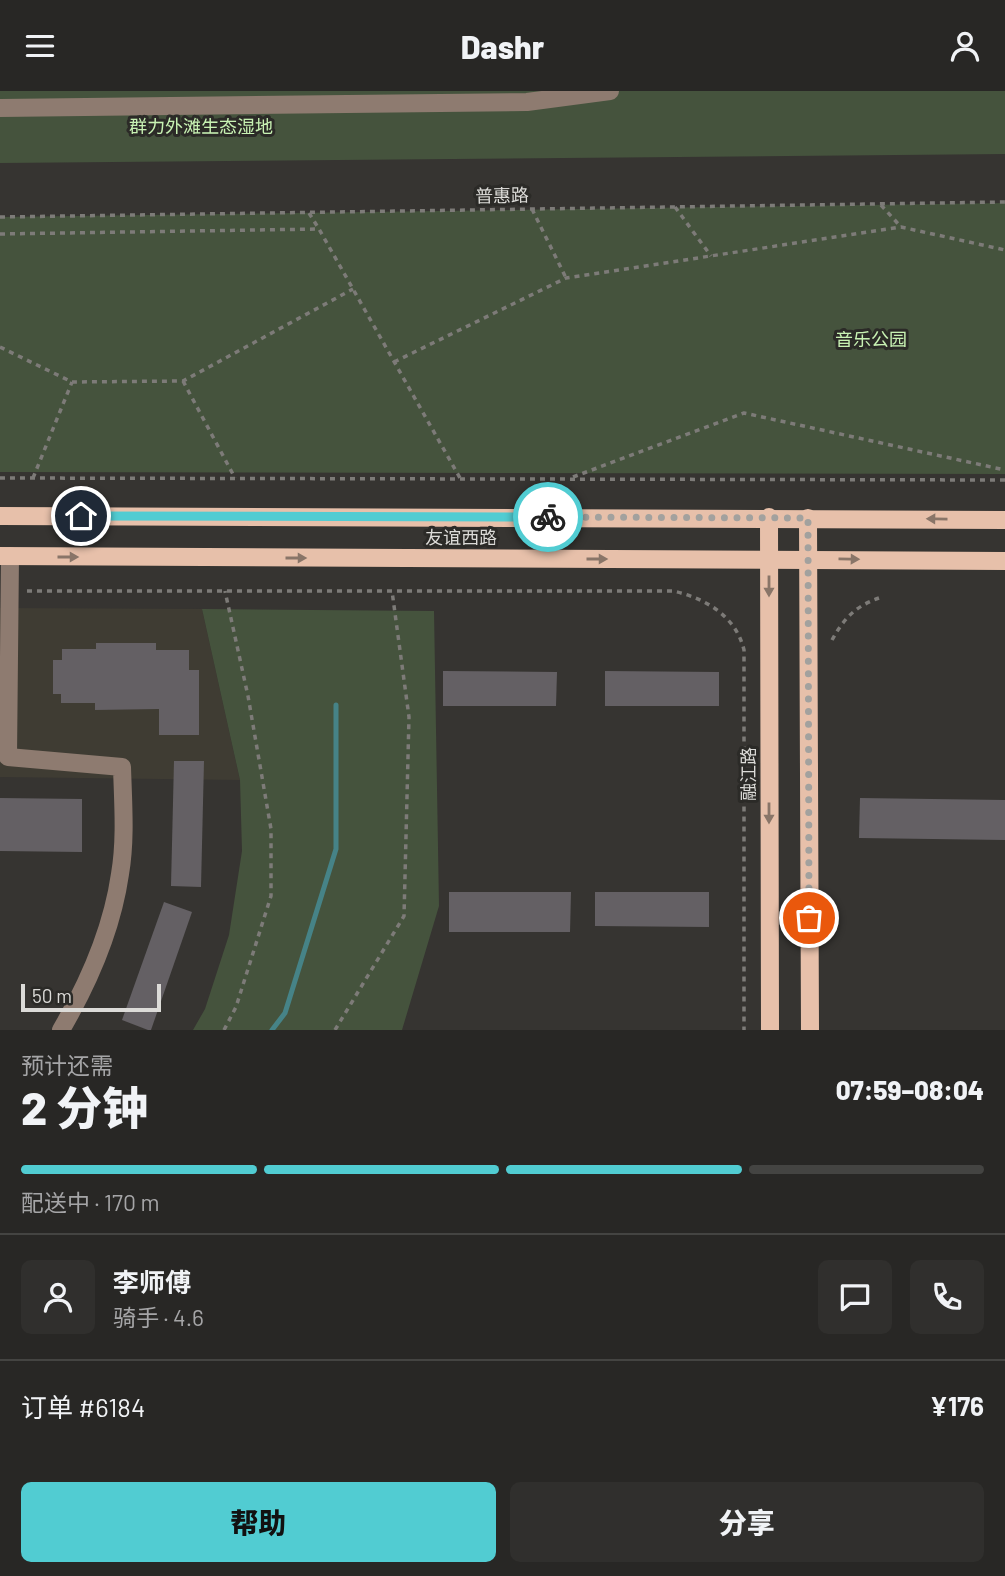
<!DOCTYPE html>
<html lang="zh">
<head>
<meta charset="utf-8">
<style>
	:root { --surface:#282725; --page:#302f2d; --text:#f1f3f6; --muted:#a5a5a7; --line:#444442; --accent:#51ccd2 }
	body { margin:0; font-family:Barlow,"Noto Sans SC",sans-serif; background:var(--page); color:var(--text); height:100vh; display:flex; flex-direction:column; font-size:26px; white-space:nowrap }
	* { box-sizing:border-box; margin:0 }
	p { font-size:23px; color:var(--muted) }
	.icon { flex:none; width:38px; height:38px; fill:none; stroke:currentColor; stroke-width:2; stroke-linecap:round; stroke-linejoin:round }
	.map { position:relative; height:939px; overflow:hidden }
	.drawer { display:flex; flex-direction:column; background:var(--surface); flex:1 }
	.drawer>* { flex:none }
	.scale { position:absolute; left:21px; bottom:18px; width:140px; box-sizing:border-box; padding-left:7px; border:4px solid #dcdbd8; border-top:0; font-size:19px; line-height:24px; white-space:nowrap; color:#dcdbd8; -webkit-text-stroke:5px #2b2a27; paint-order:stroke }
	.pin { position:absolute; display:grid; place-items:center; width:60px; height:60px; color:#fff; margin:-30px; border:4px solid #fff; border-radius:50%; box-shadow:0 2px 7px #0007 }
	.courier { position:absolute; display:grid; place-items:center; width:70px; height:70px; margin:-35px; border:5px solid #51ccd2; border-radius:50%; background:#fff; color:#222; box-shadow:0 2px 9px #0007 }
	.headline em { font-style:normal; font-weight:800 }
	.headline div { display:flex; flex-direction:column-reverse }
	.headline { display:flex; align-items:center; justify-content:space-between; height:119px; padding:0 21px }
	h1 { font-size:46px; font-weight:800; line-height:52px }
	.bar { display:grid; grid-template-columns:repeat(4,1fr); gap:10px 7px; align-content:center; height:84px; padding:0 21px }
	.bar i { height:9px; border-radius:5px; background:var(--line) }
	.bar .selected { background:var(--accent) }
	.bar p { grid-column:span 4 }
	.line { display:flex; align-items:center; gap:18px; padding:0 21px; border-top:2px solid var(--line) }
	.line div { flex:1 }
	.round { display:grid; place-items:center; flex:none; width:74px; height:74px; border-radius:10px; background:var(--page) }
	.primary-button { display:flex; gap:14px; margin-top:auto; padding:14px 21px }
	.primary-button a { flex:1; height:80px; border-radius:10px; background:var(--accent); color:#111; font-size:28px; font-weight:800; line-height:80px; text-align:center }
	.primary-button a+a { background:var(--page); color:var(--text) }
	header { display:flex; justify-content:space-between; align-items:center; height:91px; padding:0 21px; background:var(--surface); font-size:32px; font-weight:800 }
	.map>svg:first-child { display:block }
</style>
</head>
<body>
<header><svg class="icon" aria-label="menu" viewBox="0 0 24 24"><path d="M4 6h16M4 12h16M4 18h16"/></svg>Dashr<svg class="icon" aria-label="person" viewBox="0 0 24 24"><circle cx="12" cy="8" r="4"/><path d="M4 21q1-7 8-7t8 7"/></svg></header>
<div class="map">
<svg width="1005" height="939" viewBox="0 0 1005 939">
	<rect width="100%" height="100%" fill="#363431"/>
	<path fill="#3f3c33" d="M0,517L202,518L240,689L0,686Z"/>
	<g fill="#45533d">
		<path d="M0,0H1005V63L0,72Z"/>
		<path d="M1005,112V383L0,381V126Z"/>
		<path d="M202,518L434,520L439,815L402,939H193L205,918L229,844L242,760L240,689Z"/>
	</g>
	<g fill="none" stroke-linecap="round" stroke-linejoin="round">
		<path stroke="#468387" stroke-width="5" d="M272,939L285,922L336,758V614"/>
	</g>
	<g fill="#646064">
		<path d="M96,552H156V559H189V579H199V644H159V618L95,619V612H61V603H53V569H62V558H96Z"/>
		<path d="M443,580L557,581L556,615H443Z"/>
		<path d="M605,580L719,581V615H605Z"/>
		<path d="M174,670H204L201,796L171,795Z"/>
		<path d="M0,707L82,708V761L0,760Z"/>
		<path d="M860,707L1005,709V749L859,747Z"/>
		<path d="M449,801H571L570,841H449Z"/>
		<path d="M595,801H709V836L595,835Z"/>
		<path d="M164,811L192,821L151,939H148L122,929Z"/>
	</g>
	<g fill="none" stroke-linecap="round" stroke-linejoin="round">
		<g stroke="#7d7b78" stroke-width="3.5" stroke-dasharray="5 5" stroke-linecap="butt">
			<path d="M881,114L901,136"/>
			<path d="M675,116L711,165"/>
			<path d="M532,118L566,187"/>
			<path d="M309,122L319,138"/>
			<path d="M0,126L1005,111"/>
			<path d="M0,143L319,138L460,387"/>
			<path d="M0,256L72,291L183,290L353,198"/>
			<path d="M394,271L566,187L901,136L1005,159"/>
			<path d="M183,290L235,387"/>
			<path d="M573,386L744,322L1005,379"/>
			<path d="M0,387L1005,389"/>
			<path d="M33,387L72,291"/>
			<path d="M27,500H673C705,507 736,525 744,559V939"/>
			<path d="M832,549C844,527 856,515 879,507"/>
			<path d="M224,939L236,916L271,805V738L248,605L225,500"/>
			<path d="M335,939L404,825L409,626L392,500"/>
		</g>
		<g stroke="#8e7b70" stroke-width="18">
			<path d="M0,17L527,11L610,0"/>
			<path d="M10,465L8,666L122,676C123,711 126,748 120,783C112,839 89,891 61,939"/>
		</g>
		<g stroke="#e7c0aa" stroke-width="18">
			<path d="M0,425L1005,429"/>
			<path d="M769,426L770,939"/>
			<path d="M808,427L810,939"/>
			<path d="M0,465L1005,470"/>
		</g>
	</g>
	<defs><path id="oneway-solid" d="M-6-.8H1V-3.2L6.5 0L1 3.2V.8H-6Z" transform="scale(1.75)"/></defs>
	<g fill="#897568">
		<use href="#oneway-solid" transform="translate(937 428) rotate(-179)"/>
		<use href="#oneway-solid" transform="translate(68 466)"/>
		<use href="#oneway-solid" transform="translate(296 467)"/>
		<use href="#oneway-solid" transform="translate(597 468)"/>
		<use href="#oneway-solid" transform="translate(849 468) rotate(1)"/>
		<use href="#oneway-solid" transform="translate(769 495) rotate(90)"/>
		<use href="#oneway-solid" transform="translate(769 722) rotate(90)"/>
	</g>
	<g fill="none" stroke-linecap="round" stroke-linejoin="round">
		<path stroke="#a2a19e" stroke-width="7" stroke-dasharray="0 12.6" d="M548,426L808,427L809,827"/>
		<path stroke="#51ccd2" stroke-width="9" d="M81,425L548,426"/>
	</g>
	<g text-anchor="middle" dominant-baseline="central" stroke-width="6" stroke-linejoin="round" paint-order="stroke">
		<g font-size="18" fill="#c8f2b3" stroke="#2b2a27">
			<text x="201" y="35">群力外滩生态湿地</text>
			<text x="871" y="248">音乐公园</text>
		</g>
		<g font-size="18" fill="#dcdbd8" stroke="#2b2a27">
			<text transform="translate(502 104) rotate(-1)">普惠路</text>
			<text x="461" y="446">友谊西路</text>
			<text transform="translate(748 683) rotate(-90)">融江路</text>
		</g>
	</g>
</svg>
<div class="scale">50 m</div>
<div class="pin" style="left:809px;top:827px;background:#ea580c"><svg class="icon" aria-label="bag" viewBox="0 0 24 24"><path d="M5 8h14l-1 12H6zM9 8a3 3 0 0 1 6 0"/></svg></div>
<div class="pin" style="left:81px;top:425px;background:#1f2937"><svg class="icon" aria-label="home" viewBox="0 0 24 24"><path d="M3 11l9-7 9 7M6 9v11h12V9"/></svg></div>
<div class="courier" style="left:548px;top:426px"><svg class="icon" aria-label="bike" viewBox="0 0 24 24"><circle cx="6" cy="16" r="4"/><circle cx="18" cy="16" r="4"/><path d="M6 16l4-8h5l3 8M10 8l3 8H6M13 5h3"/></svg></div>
</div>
<section class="drawer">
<div class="headline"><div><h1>2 分钟</h1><p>预计还需</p></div><em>07:59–08:04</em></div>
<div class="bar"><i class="selected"></i><i class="selected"></i><i class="selected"></i><i></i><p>配送中 · 170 m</p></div>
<div class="line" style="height:126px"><a class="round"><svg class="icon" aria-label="person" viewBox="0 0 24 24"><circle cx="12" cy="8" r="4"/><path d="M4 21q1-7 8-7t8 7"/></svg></a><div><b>李师傅</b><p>骑手 · 4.6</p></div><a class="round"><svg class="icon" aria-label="chat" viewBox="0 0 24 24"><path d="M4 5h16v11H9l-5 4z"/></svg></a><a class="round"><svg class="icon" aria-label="phone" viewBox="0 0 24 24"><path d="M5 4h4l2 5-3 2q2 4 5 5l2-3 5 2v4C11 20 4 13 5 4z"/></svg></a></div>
<div class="line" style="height:91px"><div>订单 #6184</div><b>¥176</b></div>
<div class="primary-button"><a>帮助</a><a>分享</a></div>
</section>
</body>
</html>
